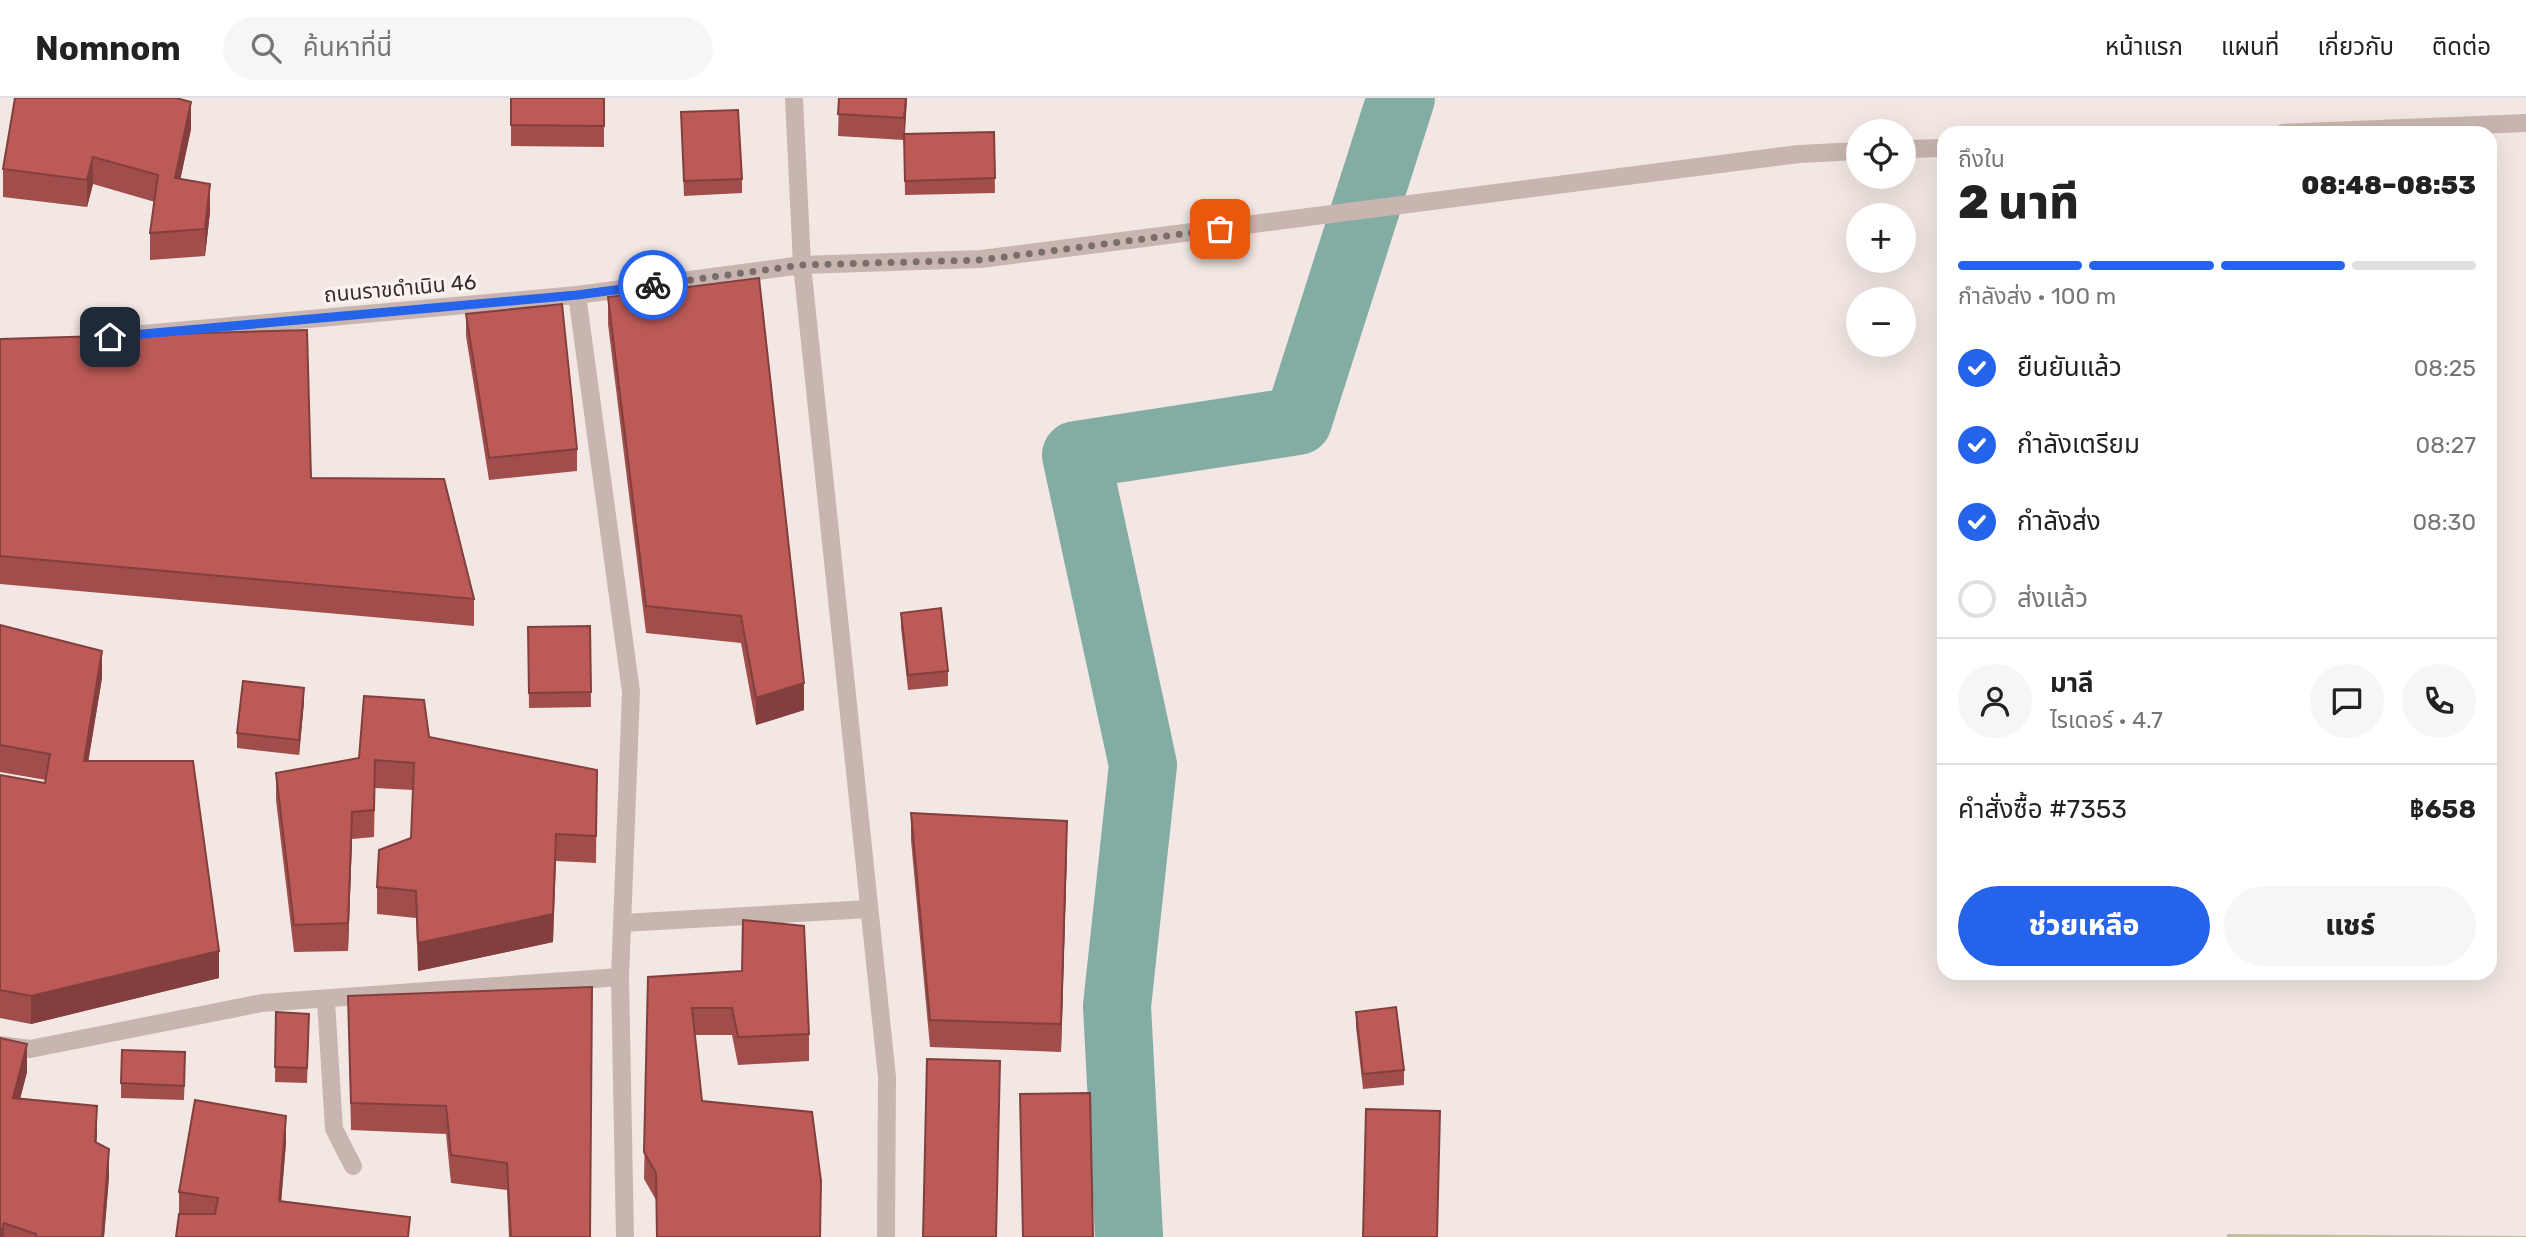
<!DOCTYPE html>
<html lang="th">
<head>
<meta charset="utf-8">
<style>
	:root { --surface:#fff; --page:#f6f6f6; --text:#222; --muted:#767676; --line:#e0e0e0; --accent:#2563eb }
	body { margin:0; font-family:Rubik,"Noto Sans Thai",sans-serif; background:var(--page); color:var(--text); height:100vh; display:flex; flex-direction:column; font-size:26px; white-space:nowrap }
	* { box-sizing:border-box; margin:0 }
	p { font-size:23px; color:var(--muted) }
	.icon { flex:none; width:38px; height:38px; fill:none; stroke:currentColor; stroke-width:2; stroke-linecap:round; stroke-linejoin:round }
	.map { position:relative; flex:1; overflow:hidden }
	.drawer { position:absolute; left:1937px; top:28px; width:560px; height:854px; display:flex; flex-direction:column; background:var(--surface); border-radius:21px; box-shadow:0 7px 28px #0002 }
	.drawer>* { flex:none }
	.fabs { position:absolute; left:1846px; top:21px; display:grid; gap:14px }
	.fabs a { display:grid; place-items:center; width:70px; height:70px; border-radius:50%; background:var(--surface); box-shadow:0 7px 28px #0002; font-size:35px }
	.pin { position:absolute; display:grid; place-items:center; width:60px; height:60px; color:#fff; margin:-30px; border-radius:14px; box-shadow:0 4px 10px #0006 }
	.courier { position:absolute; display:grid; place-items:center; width:70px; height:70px; margin:-35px; border:5px solid #2563eb; border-radius:50%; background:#fff; color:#222; box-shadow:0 2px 9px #0007 }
	.headline em { font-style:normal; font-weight:800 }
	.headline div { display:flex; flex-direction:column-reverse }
	.headline { display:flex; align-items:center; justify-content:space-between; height:119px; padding:0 21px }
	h1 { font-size:46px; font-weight:800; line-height:52px }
	.bar { display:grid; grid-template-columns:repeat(4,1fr); gap:10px 7px; align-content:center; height:84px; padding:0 21px }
	.bar i { height:9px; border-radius:5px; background:var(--line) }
	.bar .on { background:var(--accent) }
	.bar p { grid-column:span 4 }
	.line { display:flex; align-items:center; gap:18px; padding:0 21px; border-top:2px solid var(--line) }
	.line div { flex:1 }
	.round { display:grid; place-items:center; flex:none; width:74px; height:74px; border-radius:37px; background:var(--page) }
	ol { padding:0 21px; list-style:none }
	li { display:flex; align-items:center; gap:21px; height:77px }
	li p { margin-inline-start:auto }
	li .icon { padding:7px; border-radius:50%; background:var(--accent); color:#fff; stroke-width:4 }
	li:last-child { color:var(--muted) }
	li i { width:38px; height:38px; border:4px solid var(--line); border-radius:50% }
	.action { display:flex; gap:14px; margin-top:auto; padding:14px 21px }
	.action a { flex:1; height:80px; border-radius:42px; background:var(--accent); color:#fff; font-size:28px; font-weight:800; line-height:80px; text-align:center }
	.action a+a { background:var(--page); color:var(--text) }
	header { display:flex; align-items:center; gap:42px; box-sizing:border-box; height:98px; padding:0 35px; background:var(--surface); border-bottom:2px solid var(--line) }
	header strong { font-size:33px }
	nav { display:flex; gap:38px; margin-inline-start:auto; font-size:24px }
	.search { width:490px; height:63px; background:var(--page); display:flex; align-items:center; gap:18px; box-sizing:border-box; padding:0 24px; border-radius:38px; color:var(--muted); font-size:26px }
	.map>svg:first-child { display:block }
</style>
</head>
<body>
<header>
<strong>Nomnom</strong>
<div class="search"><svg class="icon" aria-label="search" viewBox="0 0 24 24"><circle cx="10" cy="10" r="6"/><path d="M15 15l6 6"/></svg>ค้นหาที่นี่</div>
<nav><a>หน้าแรก</a><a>แผนที่</a><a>เกี่ยวกับ</a><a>ติดต่อ</a></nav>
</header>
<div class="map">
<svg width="2526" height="1139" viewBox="0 0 2526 1139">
	<rect width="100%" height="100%" fill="#f2e7e2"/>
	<path fill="#bcc0a3" d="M2227,1136L2526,1138V1139H2227Z"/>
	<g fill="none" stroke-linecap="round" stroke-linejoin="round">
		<path stroke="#83aca5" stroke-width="68" d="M1129,1139L1117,908L1143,667L1076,357L1298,323L1401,0"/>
		<g stroke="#c9b5af" stroke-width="18">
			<path d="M794,0L802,167L887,979L886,1139"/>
			<path d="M2283,35L2526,25"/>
			<path d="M1904,51L1944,50"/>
			<path d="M577,197L631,594L620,879L625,1139"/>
			<path d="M98,240L577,197L802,167L981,161L1799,56L1858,53"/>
			<path d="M622,825L869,811"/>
			<path d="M326,903L334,1031L353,1068"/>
			<path d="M0,947L30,951L262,905L620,879"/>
		</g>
	</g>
	<g fill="#a14d4b">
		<path d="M511,0H604V49L511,48Z"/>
		<path d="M839,0H907L905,36L994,34L995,95L905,97L904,42L838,38Z"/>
		<path d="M681,14L742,81V95L684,98Z"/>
		<path d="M191,31L180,81L210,114L205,158L150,162V135L155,104L93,86L87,109L3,99V71Z"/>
		<path d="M608,199L804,612L756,627L741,545L646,535L608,226Z"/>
		<path d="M466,216L577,351V373L489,382L466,238Z"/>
		<path d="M0,241L311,380L474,501V528L0,486Z"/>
		<path d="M901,515L948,573V588L908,592L901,529Z"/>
		<path d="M0,527L102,580L88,663L219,880L31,926L0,920V677L45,685L46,682L0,674Z"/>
		<path d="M590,528L591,609L529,610L528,529Z"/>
		<path d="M304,604L299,657L237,650V635Z"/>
		<path d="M429,639L597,672L596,765L556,763L553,844L418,873L416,820L377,816V789L411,740L413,692L375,690L374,739L352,741L348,853L294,854L276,702V675L359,660Z"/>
		<path d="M911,715L1067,750L1061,954L930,949L911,742Z"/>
		<path d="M648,879L809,936V963L738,967L732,937H695L656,1102L644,1081Z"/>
		<path d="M348,898L590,1139H509L507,1092L451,1085L446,1036L351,1032Z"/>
		<path d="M276,914L309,931L307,985L275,984Z"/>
		<path d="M1356,914L1404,972V987L1363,991L1356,929Z"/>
		<path d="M0,940L27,974L20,1001L97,1035L96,1045L109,1079L104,1139H0Z"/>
		<path d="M185,969L184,1002L121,1000V985Z"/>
		<path d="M286,1045L281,1103L410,1139L179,1118V1094Z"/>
	</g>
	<g fill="#833f3d">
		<path d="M906,0H907L904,42V20Z"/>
		<path d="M191,4V31L175,107V80Z"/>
		<path d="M93,59V86L87,109V82Z"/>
		<path d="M210,86V114L205,158V131Z"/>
		<path d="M102,553V580L84,690V663Z"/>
		<path d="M804,585V612L756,627V600Z"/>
		<path d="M304,590V604L299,657V642Z"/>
		<path d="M352,714V741L348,853V825Z"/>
		<path d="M1067,723V750L1061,954V926Z"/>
		<path d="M556,736L553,844L418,873V845Z"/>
		<path d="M219,853V880L31,926V898Z"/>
		<path d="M27,946V974L13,1028V1000Z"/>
		<path d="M97,1008V1035L95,1071V1044Z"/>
		<path d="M286,1018V1045L279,1130V1103Z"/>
		<path d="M109,1051V1079L104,1139H102Z"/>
		<path d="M4,1125V1139H0V1137Z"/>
	</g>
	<g fill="#bb5a57" stroke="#833f3d" stroke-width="2">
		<path d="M15,0H176L191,4L175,80L210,86L205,131L150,135L158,77L93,59L87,82L3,71Z"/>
		<path d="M511,0H604V28L511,27Z"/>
		<path d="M839,0H906L904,20L838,16Z"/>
		<path d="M738,12L742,81L684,83L681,14Z"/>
		<path d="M994,34L995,80L905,83L904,36Z"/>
		<path d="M759,180L804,585L756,600L741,518L646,508L608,199Z"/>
		<path d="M562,206L577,351L489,360L466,216Z"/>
		<path d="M307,232L311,380L444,381L474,501L0,458V241Z"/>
		<path d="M941,510L948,573L908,577L901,515Z"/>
		<path d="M0,527L102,553L84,663H193L219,853L31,898L0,892V677L45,685L50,656L0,647Z"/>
		<path d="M590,528L591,594L529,595L528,529Z"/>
		<path d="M243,583L304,590L299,642L237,635Z"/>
		<path d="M364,598L424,602L429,639L597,672L596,738L556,736L553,816L418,845L416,793L377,789L379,752L411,740L414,665L375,662L374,712L352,714L348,825L294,827L276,675L359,660Z"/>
		<path d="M911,715L1067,723L1061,926L930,922Z"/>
		<path d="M743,822L804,828L809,936L738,939L732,910H692L702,1003L812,1014L821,1083L820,1139H657L656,1075L644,1054L648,879L742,873Z"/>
		<path d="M592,889L590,1139H511L507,1065L451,1057L446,1008L351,1005L348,898Z"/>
		<path d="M1396,909L1404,972L1363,976L1356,914Z"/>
		<path d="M276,914L309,916L307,970L275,969Z"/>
		<path d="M0,940L27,946L13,1000L97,1008L95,1044L109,1051L102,1139H36V1136L4,1125L0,1137Z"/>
		<path d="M122,952L185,954L184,988L121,985Z"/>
		<path d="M927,961L1000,963L996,1139H923Z"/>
		<path d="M1090,995L1093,1139H1023L1020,996Z"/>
		<path d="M195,1002L286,1018L279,1103L410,1119L408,1139H176L179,1116H215L218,1100L179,1094Z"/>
		<path d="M1366,1011L1440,1013L1437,1139H1363Z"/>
	</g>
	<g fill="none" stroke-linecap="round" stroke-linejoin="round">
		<path stroke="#7a6e6c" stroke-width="7" stroke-dasharray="0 12.6" d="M653,187L802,167L981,162L1220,131"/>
		<path stroke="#2563eb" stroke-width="9" d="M110,239L577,197L653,187"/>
	</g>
	<g text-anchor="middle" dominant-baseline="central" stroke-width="7" stroke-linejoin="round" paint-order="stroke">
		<g font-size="21" fill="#392d2c" stroke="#f9f2ee">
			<text transform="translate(400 190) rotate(-5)">ถนนราขดำเนิน 46</text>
		</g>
	</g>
</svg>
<div class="fabs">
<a><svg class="icon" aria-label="locate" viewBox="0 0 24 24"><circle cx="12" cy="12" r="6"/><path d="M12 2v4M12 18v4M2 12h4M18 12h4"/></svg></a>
<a>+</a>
<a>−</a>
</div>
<div class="pin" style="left:1220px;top:131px;background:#ea580c"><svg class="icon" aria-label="bag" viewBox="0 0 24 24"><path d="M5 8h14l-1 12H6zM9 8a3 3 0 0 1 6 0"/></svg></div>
<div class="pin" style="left:110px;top:239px;background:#1f2937"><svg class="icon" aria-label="home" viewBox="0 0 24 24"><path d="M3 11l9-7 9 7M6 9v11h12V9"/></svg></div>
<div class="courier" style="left:653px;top:187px"><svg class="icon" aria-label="bike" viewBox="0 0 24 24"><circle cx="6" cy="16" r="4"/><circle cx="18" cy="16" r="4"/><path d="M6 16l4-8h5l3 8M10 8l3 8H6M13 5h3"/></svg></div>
<section class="drawer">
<div class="headline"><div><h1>2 นาที</h1><p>ถึงใน</p></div><em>08:48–08:53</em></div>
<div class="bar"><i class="on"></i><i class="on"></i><i class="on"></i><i></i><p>กำลังส่ง · 100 m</p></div>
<ol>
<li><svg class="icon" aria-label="check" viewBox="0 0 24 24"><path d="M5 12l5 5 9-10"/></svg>ยืนยันแล้ว<p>08:25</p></li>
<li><svg class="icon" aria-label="check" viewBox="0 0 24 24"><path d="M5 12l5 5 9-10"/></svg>กำลังเตรียม<p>08:27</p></li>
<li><svg class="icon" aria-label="check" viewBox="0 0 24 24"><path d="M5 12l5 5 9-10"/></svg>กำลังส่ง<p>08:30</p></li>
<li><i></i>ส่งแล้ว</li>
</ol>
<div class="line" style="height:126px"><a class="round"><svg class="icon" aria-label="person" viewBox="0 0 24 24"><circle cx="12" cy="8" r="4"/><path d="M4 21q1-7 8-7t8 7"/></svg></a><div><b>มาลี</b><p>ไรเดอร์ · 4.7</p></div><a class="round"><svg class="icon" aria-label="chat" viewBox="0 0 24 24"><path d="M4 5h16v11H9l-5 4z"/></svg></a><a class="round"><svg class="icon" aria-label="phone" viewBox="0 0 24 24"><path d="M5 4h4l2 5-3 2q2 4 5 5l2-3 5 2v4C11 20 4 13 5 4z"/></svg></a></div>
<div class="line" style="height:91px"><div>คำสั่งซื้อ #7353</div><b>฿658</b></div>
<div class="action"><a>ช่วยเหลือ</a><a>แชร์</a></div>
</section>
</div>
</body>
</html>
